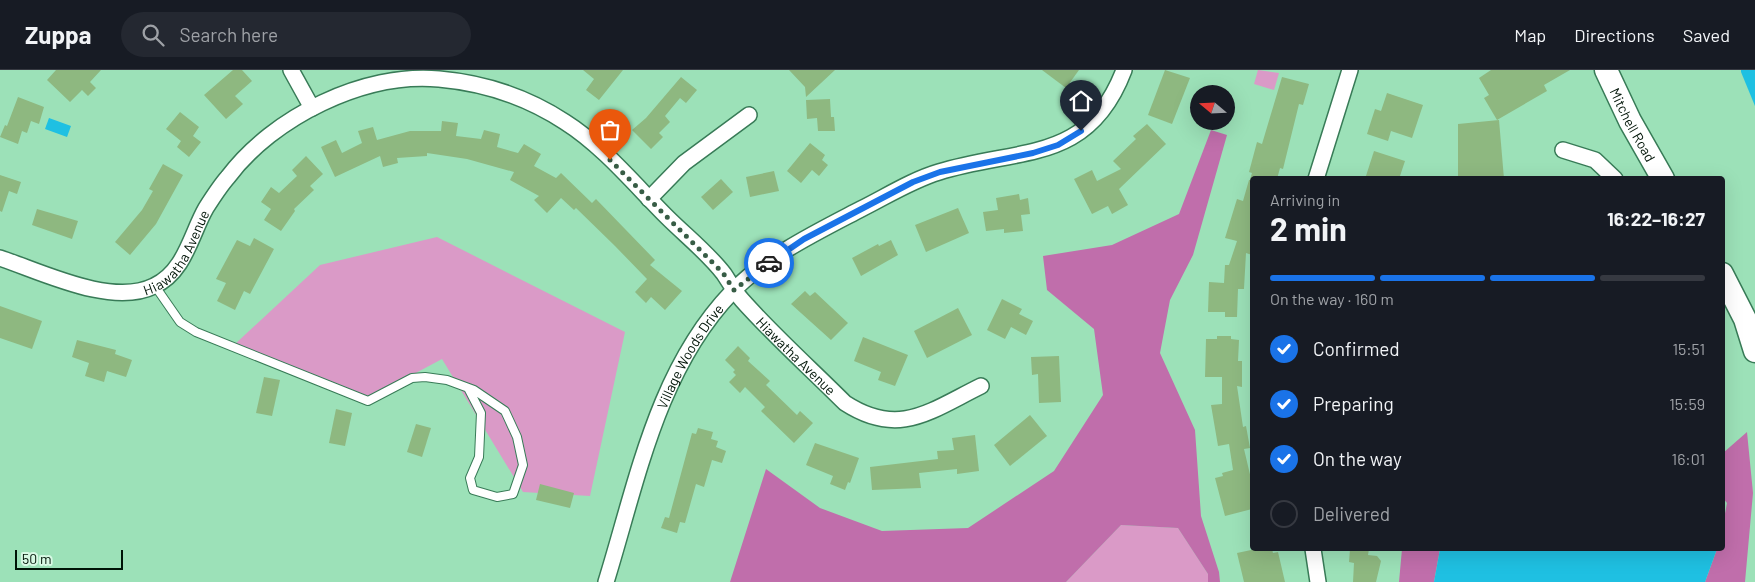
<!DOCTYPE html>
<html lang="en">
<head>
<meta charset="utf-8">
<style>
	:root { --surface:#171b24; --page:#242831; --text:#f1f3f6; --muted:#9ea1a6; --line:#363941; --accent:#1a73e8 }
	body { margin:0; font-family:Barlow,sans-serif; background:var(--page); color:var(--text); height:100vh; display:flex; flex-direction:column; font-size:19px; white-space:nowrap }
	* { box-sizing:border-box; margin:0 }
	p { font-size:16px; color:var(--muted) }
	.icon { flex:none; width:28px; height:28px; fill:none; stroke:currentColor; stroke-width:2; stroke-linecap:round; stroke-linejoin:round }
	.map { position:relative; flex:1; overflow:hidden }
	.drawer { position:absolute; left:1250px; top:106px; width:475px; height:375px; display:flex; flex-direction:column; background:var(--surface); border-radius:5px; box-shadow:0 5px 20px #0002 }
	.drawer>* { flex:none }
	.needle { width:32px; rotate:289deg }
	.fabs { position:absolute; left:1190px; top:15px; display:grid; gap:10px }
	.fabs a { display:grid; place-items:center; width:45px; height:45px; border-radius:50%; background:var(--surface); box-shadow:0 5px 20px #0002; font-size:25px }
	.scale { position:absolute; left:15px; bottom:12px; width:108px; box-sizing:border-box; padding-left:5px; border:2px solid #001407; border-top:0; font-size:14px; line-height:18px; white-space:nowrap; color:#001407; -webkit-text-stroke:4px #d7f9e4; paint-order:stroke }
	.pin { position:absolute; display:grid; place-items:center; width:42px; height:42px; color:#fff; margin:-51px -21px; border-radius:50% 50% 50% 0; rotate:-45deg; box-shadow:0 0 5px #0007 }
	.pin .icon { rotate:45deg }
	.courier { position:absolute; display:grid; place-items:center; width:50px; height:50px; margin:-25px; border:4px solid #1a73e8; border-radius:50%; background:#fff; color:#222; box-shadow:0 1px 6px #0007 }
	.summary em { font-style:normal; font-weight:700 }
	.summary div { display:flex; flex-direction:column-reverse }
	.summary { display:flex; align-items:center; justify-content:space-between; height:85px; padding:0 20px }
	h1 { font-size:32px; font-weight:700; line-height:38px }
	.bar { display:grid; grid-template-columns:repeat(4,1fr); gap:8px 5px; align-content:center; height:60px; padding:0 20px }
	.bar i { height:6px; border-radius:4px; background:var(--line) }
	.bar .current { background:var(--accent) }
	.bar p { grid-column:span 4 }
	ol { padding:0 20px; list-style:none }
	li { display:flex; align-items:center; gap:15px; height:55px }
	li p { margin-inline-start:auto }
	li .icon { padding:5px; border-radius:50%; background:var(--accent); color:#fff; stroke-width:4 }
	li:last-child { color:var(--muted) }
	li i { width:28px; height:28px; border:2px solid var(--line); border-radius:50% }
	header { display:flex; align-items:center; gap:30px; box-sizing:border-box; height:70px; padding:0 25px; background:var(--surface); border-bottom:1px solid var(--line) }
	header strong { font-size:24px }
	nav { display:flex; gap:28px; margin-inline-start:auto; font-size:18px }
	.search { width:350px; height:45px; background:var(--page); display:flex; align-items:center; gap:12px; box-sizing:border-box; padding:0 18px; border-radius:28px; color:var(--muted); font-size:19px }
	.map>svg:first-child { display:block }
</style>
</head>
<body>
<header>
<strong>Zuppa</strong>
<div class="search"><svg class="icon" aria-label="search" viewBox="0 0 24 24"><circle cx="10" cy="10" r="6"/><path d="M15 15l6 6"/></svg>Search here</div>
<nav><a>Map</a><a>Directions</a><a>Saved</a></nav>
</header>
<div class="map">
<svg width="1755" height="512" viewBox="0 0 1755 512">
	<rect width="100%" height="100%" fill="#9ce1b8"/>
	<g fill="#da9ac7">
		<path d="M1258,0L1279,3L1274,20L1254,14Z"/>
		<path d="M437,167L625,262L590,426L523,422L442,289L369,328L234,275L320,195Z"/>
		<path d="M1121,455L1178,458L1208,504V512H1066Z"/>
	</g>
	<g fill="#c06eab">
		<path d="M1211,60L1227,65L1193,185L1170,230L1160,283L1195,360L1201,446L1219,502L1220,512H1208V504L1178,458L1121,455L1066,512H730L766,399L820,438L882,461L968,458L1054,401L1103,325L1094,259L1047,220L1043,186L1112,175L1179,144Z"/>
		<path d="M1747,362L1753,423L1745,512H1705L1717,479H1722L1723,454L1727,433L1723,428V383Z"/>
		<path d="M1402,479H1440L1434,512H1399Z"/>
	</g>
	<g fill="#1fc0e2">
		<path d="M1741,0H1755V36L1741,2Z"/>
		<path d="M49,48L71,56L67,67L45,59Z"/>
		<path d="M1440,479H1717L1705,512H1434Z"/>
	</g>
	<g fill="#8eb880">
		<path d="M56,0H101L90,12L96,18L88,26L82,20L70,32L47,10Z"/>
		<path d="M233,0H242L252,11L235,26L243,34L226,49L204,25Z"/>
		<path d="M583,0H623L599,30L586,20L594,9Z"/>
		<path d="M789,0H835L806,27L805,17Z"/>
		<path d="M1042,0H1079L1066,18Z"/>
		<path d="M1165,0L1190,8L1172,54L1148,45Z"/>
		<path d="M1491,0H1570L1544,15L1547,21L1497,50L1484,28L1489,25L1479,8Z"/>
		<path d="M681,7L697,20L686,33L680,28L665,46L670,52L659,63L663,67L651,79L632,60L646,48Z"/>
		<path d="M1282,7L1309,14L1303,35L1299,34L1283,99L1280,98L1277,109H1250L1252,103L1249,102L1257,72L1262,74Z"/>
		<path d="M1387,23L1423,35L1412,68L1391,61L1388,71L1367,64L1375,39L1381,41Z"/>
		<path d="M18,27L44,37L39,54L31,51L27,63L22,61L18,74L0,67L5,55L7,56Z"/>
		<path d="M830,29L831,47H834L835,61H818L817,48L807,49L806,30Z"/>
		<path d="M180,42L199,57L193,66L201,72L189,87L177,77L181,71L166,59Z"/>
		<path d="M1499,50L1504,109H1458V54Z"/>
		<path d="M442,51L458,53L456,66L481,69L484,60L500,64L497,77L518,83L524,74L541,84L534,96L556,108L561,103L592,133L596,129L655,190L650,195L682,221L665,240L651,227L646,233L635,222L647,209L615,176L576,138L574,140L561,128L547,143L534,130L539,126L510,110L514,102L467,89L427,83V86L397,88L398,93L383,97L380,86L335,107L321,77L336,70L342,83L362,73L358,61L373,57L377,70L410,61H441Z"/>
		<path d="M1147,54L1166,74L1119,119L1128,135L1112,144L1108,136L1092,144L1074,109L1092,100L1097,111L1121,99L1113,91L1136,69L1133,66Z"/>
		<path d="M810,73L825,85L822,90L828,95L819,106L812,100L801,113L787,101Z"/>
		<path d="M1374,81L1405,91L1399,109H1365Z"/>
		<path d="M306,86L323,104L310,116L314,120L294,139L295,141L281,161L264,150L271,139L261,132L271,117L279,123L297,106L292,100Z"/>
		<path d="M163,94L183,105L156,154L130,185L115,172L142,140L153,121L149,119Z"/>
		<path d="M774,101L779,121L750,127L746,107Z"/>
		<path d="M0,105L21,112L17,124L9,121L2,142L0,141Z"/>
		<path d="M721,109L733,122L713,140L701,127Z"/>
		<path d="M1249,110H1252V185L1246,183L1244,219H1238L1237,247H1225V242H1208L1209,212L1224,213L1225,195H1229L1237,171L1225,168L1237,129L1243,131Z"/>
		<path d="M1019,124L1020,130L1028,128L1030,144L1021,145L1023,161L1004,163V159L986,161L983,142L998,140L996,128Z"/>
		<path d="M958,138L969,163L926,182L915,155Z"/>
		<path d="M37,139L78,151L72,169L32,155Z"/>
		<path d="M254,168L274,179L250,224L244,221L235,240L217,231L226,213L216,209L237,170L250,176Z"/>
		<path d="M891,170L898,185L861,206L852,188L878,174L879,176Z"/>
		<path d="M805,221L810,226L815,222L848,253L831,270L791,234Z"/>
		<path d="M1002,229L1022,239L1019,244L1033,251L1026,265L1011,257L1005,269L987,260Z"/>
		<path d="M0,236L42,251L32,279L0,268Z"/>
		<path d="M958,238L972,265L927,288L914,261Z"/>
		<path d="M1217,266H1231V269L1239,270L1238,291H1242V317L1237,316L1243,357L1246,356L1250,378L1244,379L1252,413V439L1225,446L1215,408L1223,406L1222,403L1233,400L1229,374L1218,376L1211,335L1222,334V307H1205L1206,269H1217Z"/>
		<path d="M863,267L908,285L895,316L878,310L881,302L854,291Z"/>
		<path d="M77,270L116,280L115,284L132,290L126,307L107,301L104,312L85,306L89,293L72,287Z"/>
		<path d="M738,276L750,288L748,291L770,311L766,315L797,345L800,341L813,353L794,373L761,341L765,337L745,317L740,323L729,312L736,305L733,302L735,300L725,290Z"/>
		<path d="M1059,286L1061,332L1039,333L1038,304L1032,305L1031,287Z"/>
		<path d="M264,307L280,310L272,346L256,343Z"/>
		<path d="M336,339L352,343L345,376L329,373Z"/>
		<path d="M1030,345L1047,366L1010,396L994,375Z"/>
		<path d="M416,354L431,358L422,387L407,382Z"/>
		<path d="M698,358L713,362L711,369L718,371L716,377L726,381L722,393L712,390L704,417L696,414L685,453L680,452L677,463L661,458L665,447L669,448L692,363L696,364Z"/>
		<path d="M975,365L979,401L957,404V399L919,403L921,418L872,420L870,397L938,389L937,381L954,380L952,368Z"/>
		<path d="M815,373L859,388L850,413L848,412L845,420L830,414L833,406L806,395Z"/>
		<path d="M540,414L574,423L570,438L536,430Z"/>
		<path d="M1256,479H1272L1273,483L1278,482L1285,512H1244L1237,483Z"/>
		<path d="M1350,479H1369L1368,485L1377,486L1381,491L1376,512H1353L1354,493L1349,492Z"/>
	</g>
	<g fill="none" stroke-linecap="round" stroke-linejoin="round">
		<defs>
			<path id="lane" d="M155,216L180,252L196,262L368,331L412,308L425,307L447,310L474,320L505,341L517,367L523,395L513,424L497,427L473,420L470,408L479,387L481,343L468,318"/>
			<g id="street">
				<path d="M291,0L312,38"/>
				<path d="M1563,80L1595,90L1615,109"/>
				<path d="M1316,109L1350,0"/>
				<path d="M649,129L684,93L749,45"/>
				<path id="s1" d="M0,188C42,202 112,237 154,216C185,202 191,164 206,138C213,127 220,116 228,107C273,47 364,2 439,9C484,13 527,27 565,52C603,76 635,115 667,147C685,165 708,183 724,204C730,213 735,222 742,230C774,266 811,299 845,333C899,368 930,341 981,316"/>
				<path d="M1313,479L1318,512"/>
				<path id="s2" d="M606,512C637,412 657,300 732,222C765,187 819,161 861,139C887,126 912,110 939,102C1019,77 1088,95 1124,0"/>
			</g>
			<g id="secondary">
				<path id="s3" d="M1606,0L1630,51L1663,109"/>
				<path d="M1722,204L1745,249L1755,281"/>
			</g>
		</defs>
		<use href="#lane" stroke="#387b57" stroke-width="10"/>
		<use href="#street" stroke="#387b57" stroke-width="18"/>
		<use href="#secondary" stroke="#387b57" stroke-width="25"/>
		<use href="#lane" stroke="#fff" stroke-width="8"/>
		<use href="#street" stroke="#fff" stroke-width="15"/>
		<use href="#secondary" stroke="#fff" stroke-width="22"/>
	</g>
	<g fill="none" stroke-linecap="round" stroke-linejoin="round">
		<path stroke="#375c45" stroke-width="5" stroke-dasharray="0 9" d="M610,90L723,203L734,220L769,193"/>
		<path stroke="#1a73e8" stroke-width="6" d="M769,193L804,169L913,112L940,102L1033,83L1058,75L1081,61"/>
	</g>
	<g text-anchor="middle" dominant-baseline="central" stroke-width="4" stroke-linejoin="round" paint-order="stroke">
		<g font-size="14" fill="#001407" stroke="#d7f9e4">
			<text stroke="none"><textPath href="#s3" startOffset="61">Mitchell Road</textPath></text>
			<text stroke="none"><textPath href="#s1" startOffset="201">Hiawatha Avenue</textPath></text>
			<text stroke="none"><textPath href="#s1" startOffset="1000">Hiawatha Avenue</textPath></text>
			<text stroke="none"><textPath href="#s2" startOffset="242">Village Woods Drive</textPath></text>
		</g>
	</g>
</svg>
<div class="fabs">
<a><svg class="needle" viewBox="-14 -14 28 28"><path d="M0-13l5 13h-10z" fill="#e53935"/><path d="M0 13l5-13h-10z" fill="#9ea1a6"/></svg></a>
</div>
<div class="scale">50 m</div>
<div class="pin" style="left:610px;top:90px;background:#ea580c"><svg class="icon" aria-label="bag" viewBox="0 0 24 24"><path d="M5 8h14l-1 12H6zM9 8a3 3 0 0 1 6 0"/></svg></div>
<div class="pin" style="left:1081px;top:61px;background:#1f2937"><svg class="icon" aria-label="home" viewBox="0 0 24 24"><path d="M3 11l9-7 9 7M6 9v11h12V9"/></svg></div>
<div class="courier" style="left:769px;top:193px"><svg class="icon" aria-label="car" viewBox="0 0 24 24"><path d="M5 17H2v-5l4-1 3-4h7l3 4 3 1v5h-3M9 17h6M6 11h13"/><circle cx="7" cy="17" r="2"/><circle cx="17" cy="17" r="2"/></svg></div>
<section class="drawer">
<div class="summary"><div><h1>2 min</h1><p>Arriving in</p></div><em>16:22–16:27</em></div>
<div class="bar"><i class="current"></i><i class="current"></i><i class="current"></i><i></i><p>On the way · 160 m</p></div>
<ol>
<li><svg class="icon" aria-label="check" viewBox="0 0 24 24"><path d="M5 12l5 5 9-10"/></svg>Confirmed<p>15:51</p></li>
<li><svg class="icon" aria-label="check" viewBox="0 0 24 24"><path d="M5 12l5 5 9-10"/></svg>Preparing<p>15:59</p></li>
<li><svg class="icon" aria-label="check" viewBox="0 0 24 24"><path d="M5 12l5 5 9-10"/></svg>On the way<p>16:01</p></li>
<li><i></i>Delivered</li>
</ol>
</section>
</div>
</body>
</html>
